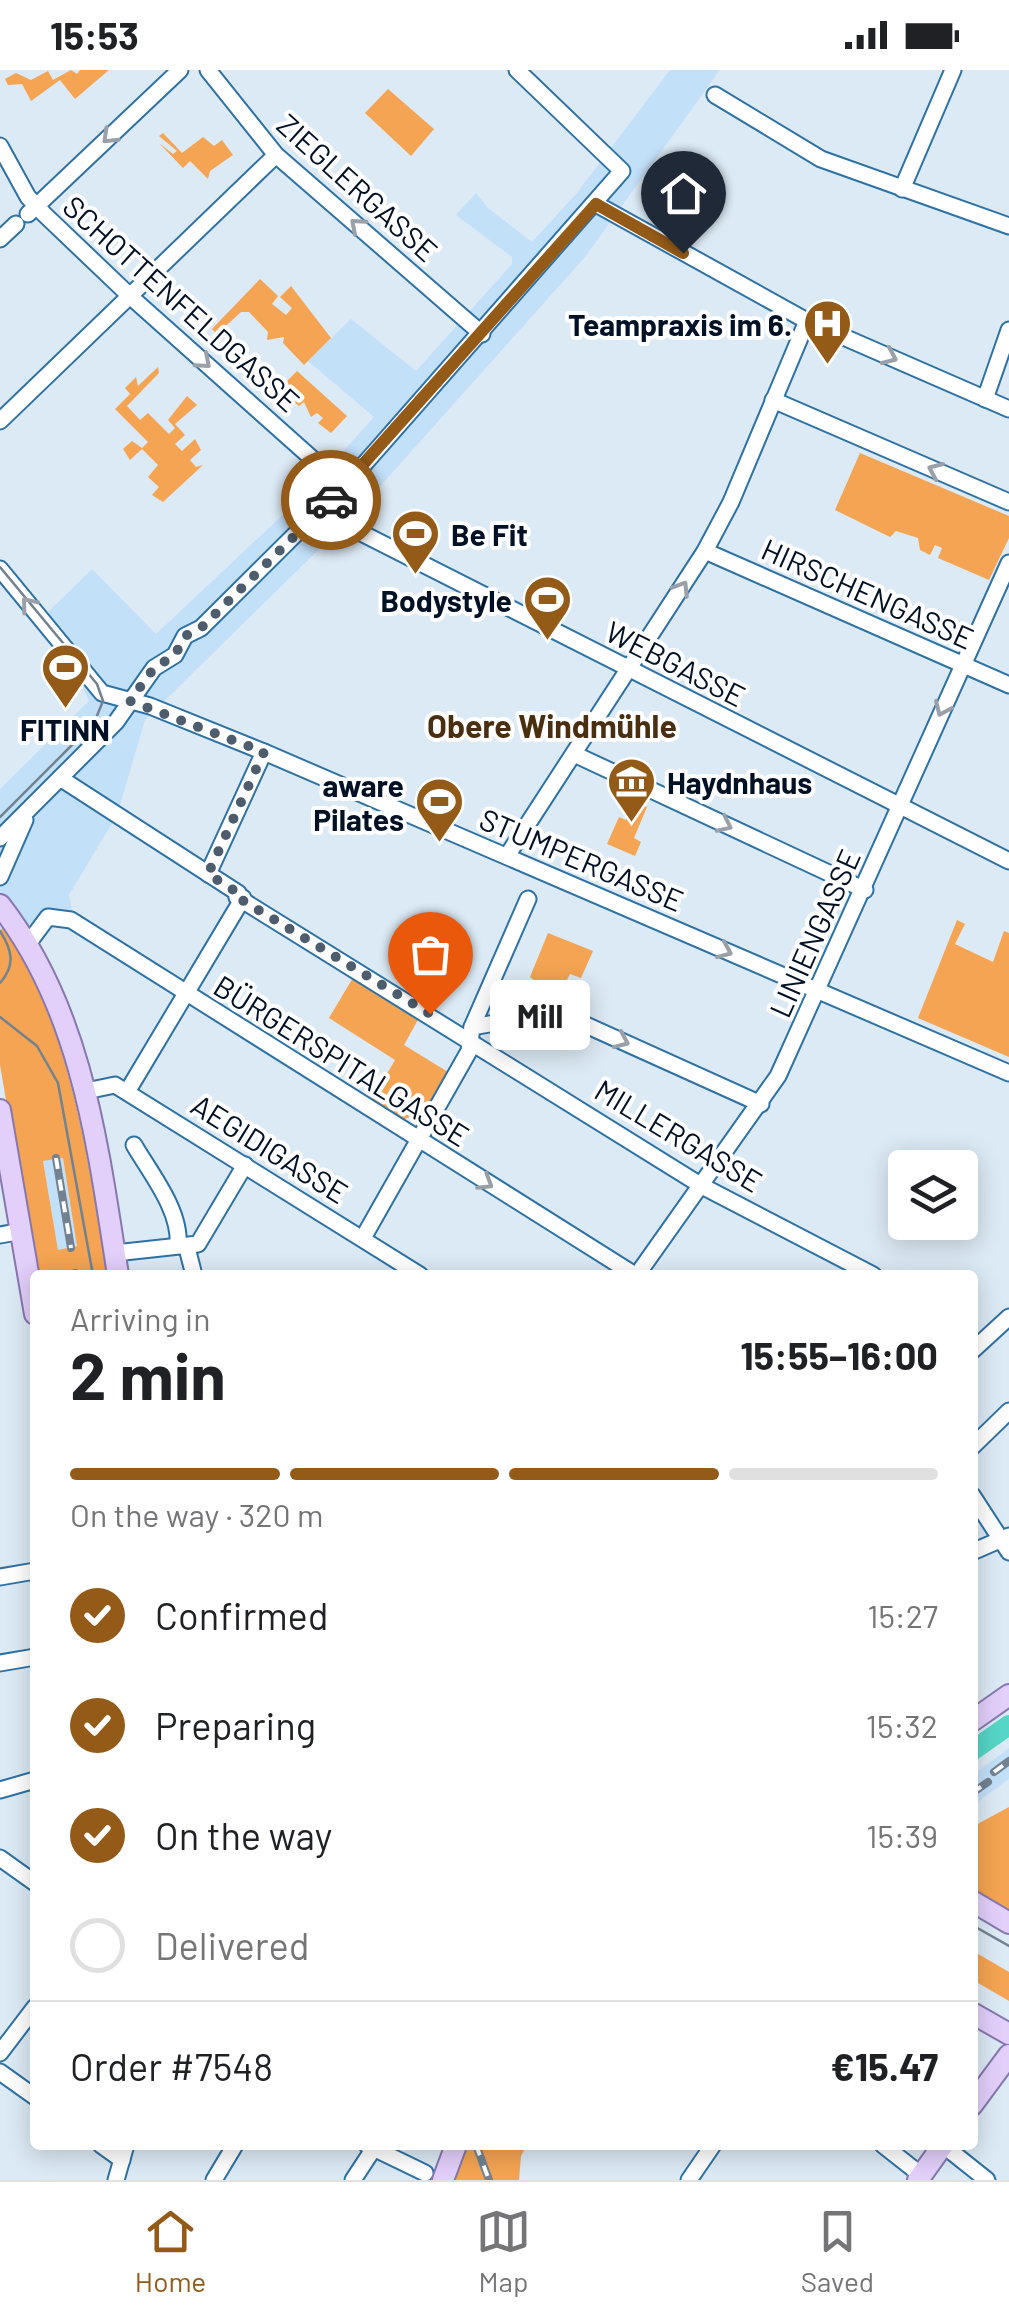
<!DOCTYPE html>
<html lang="en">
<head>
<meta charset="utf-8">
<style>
	:root { --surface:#fff; --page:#f2f2f2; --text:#202124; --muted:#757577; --line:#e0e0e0; --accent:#945a17 }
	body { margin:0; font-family:Barlow,sans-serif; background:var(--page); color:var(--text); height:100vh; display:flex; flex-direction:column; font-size:38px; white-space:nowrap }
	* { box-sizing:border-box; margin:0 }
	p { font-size:32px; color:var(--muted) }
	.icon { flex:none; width:55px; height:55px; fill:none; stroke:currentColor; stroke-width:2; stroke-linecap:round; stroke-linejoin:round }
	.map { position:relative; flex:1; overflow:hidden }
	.sheet { position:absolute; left:30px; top:1200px; width:948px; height:880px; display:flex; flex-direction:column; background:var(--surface); border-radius:10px; box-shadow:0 5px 25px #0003 }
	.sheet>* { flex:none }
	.tools { position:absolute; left:888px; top:1080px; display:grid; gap:20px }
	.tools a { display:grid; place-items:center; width:90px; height:90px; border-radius:10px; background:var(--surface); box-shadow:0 5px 25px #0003; font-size:50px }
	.pin { position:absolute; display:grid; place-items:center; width:85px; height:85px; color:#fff; margin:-102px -42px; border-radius:50% 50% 50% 0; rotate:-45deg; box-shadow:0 0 10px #0007 }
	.pin .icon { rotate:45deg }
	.courier { position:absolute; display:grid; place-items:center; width:100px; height:100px; margin:-50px; border:8px solid #945a17; border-radius:50%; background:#fff; color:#222; box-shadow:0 2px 12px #0007 }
	.bubble { position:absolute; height:70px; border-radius:10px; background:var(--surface); box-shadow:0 5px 25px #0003; font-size:32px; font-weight:700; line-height:70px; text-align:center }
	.headline em { font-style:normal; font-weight:700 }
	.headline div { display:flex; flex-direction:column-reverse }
	.headline { display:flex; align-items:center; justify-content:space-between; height:170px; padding:0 40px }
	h1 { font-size:65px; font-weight:700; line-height:75px }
	.bar { display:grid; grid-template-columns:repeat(4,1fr); gap:15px 10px; align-content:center; height:120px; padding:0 40px }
	.bar i { height:12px; border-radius:8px; background:var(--line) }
	.bar .active { background:var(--accent) }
	.bar p { grid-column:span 4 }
	.line { display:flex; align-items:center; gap:25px; padding:0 40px; border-top:2px solid var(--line) }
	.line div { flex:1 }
	ol { padding:0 40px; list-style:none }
	li { display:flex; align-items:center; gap:30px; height:110px }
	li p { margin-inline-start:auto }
	li .icon { padding:10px; border-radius:50%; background:var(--accent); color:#fff; stroke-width:4 }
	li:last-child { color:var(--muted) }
	li i { width:55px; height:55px; border:5px solid var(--line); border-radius:50% }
	.status { display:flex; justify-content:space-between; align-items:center; height:70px; padding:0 50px; background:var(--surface); direction:ltr }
	.status svg { height:28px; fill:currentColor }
	.menu { display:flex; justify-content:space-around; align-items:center; height:140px; border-top:2px solid var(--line); background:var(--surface); font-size:28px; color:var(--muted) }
	.menu a { display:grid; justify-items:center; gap:5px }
	.menu .active { color:var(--accent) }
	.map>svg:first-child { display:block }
</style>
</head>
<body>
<div class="status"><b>15:53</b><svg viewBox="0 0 49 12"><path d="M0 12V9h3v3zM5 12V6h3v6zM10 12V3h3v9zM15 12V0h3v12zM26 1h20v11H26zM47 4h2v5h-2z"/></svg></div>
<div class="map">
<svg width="1009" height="2110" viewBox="0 0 1009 2110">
	<rect width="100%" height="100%" fill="#dceaf5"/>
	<g fill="#c3e0f9">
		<path d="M670,0H720L585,187L358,441L145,650L117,745L69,825L73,844L43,845L0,873V719L89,631L48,542L92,499L156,564L304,425L374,347L308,291L351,249L416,301L512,194V187L456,145L476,123L488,138L532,172L576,124Z"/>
		<path d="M63,1087L78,1177L58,1180L43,1090Z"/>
		<path d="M1009,1678V1709L973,1735V1705Z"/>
	</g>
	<g fill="#f4a452" fill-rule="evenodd">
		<path d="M71,0L77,4L80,0H109L75,29L60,10L31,31L22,14L8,15L5,9L16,3L31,10L48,1L53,10Z"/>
		<path d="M388,19L434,59L411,86L365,43Z"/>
		<path d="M163,63L182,83L203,67L214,76L222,70L233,85L210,101L208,109L190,91L183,98L159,73L173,84L177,81L159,66Z"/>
		<path d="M260,209L278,226L272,234L286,245L292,238L280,227L291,216L331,268L304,295L283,273L284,267L267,270L268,262L249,242H241L217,264L212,259Z"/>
		<path d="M158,297L159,303L127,336L140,350L148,343L169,364L175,358L168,350L187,326L197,335L175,354L185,365L175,374L182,381L195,369L201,380L190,390L196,397L203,395L163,432L152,425L159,417L148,407L158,395L142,379L130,390L123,379L132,371L142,378L148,372L115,339L130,324L125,318L136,307L138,316Z"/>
		<path d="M297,301L347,346L331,363L318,353L323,348L317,343L311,347L304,332L299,336L287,326L294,320L285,313Z"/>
		<path d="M860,383L1009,446V468L989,510L938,488L942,478L935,475L930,485L920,480L918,468L896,461L890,467L835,440Z"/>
		<path d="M633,732L647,737L634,768L641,772L635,786L607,774L619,747L626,750Z"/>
		<path d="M957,850L965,854L955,874L993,892L1004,861L1009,863V987L918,948Z"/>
		<path d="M4,856C72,962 87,1084 107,1205H36L0,995V861ZM63,1088L77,1176L58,1180L43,1091Z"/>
		<path d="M548,863L593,881L581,908L570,904L555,933L550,932L548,912L539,914L530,907Z"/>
		<path d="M354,906L419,948L404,975L448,1002L420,1052L411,1046L401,1051L371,1031L395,990L329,948Z"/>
		<path d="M1009,1737V1843L973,1820L972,1757Z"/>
		<path d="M973,1881L1009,1902V1931L973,1910Z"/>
		<path d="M466,2075H527L521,2086L519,2110H451Z"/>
	</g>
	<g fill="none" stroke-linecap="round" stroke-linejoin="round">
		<path stroke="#55d6c6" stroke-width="20" d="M972,1681L1009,1655"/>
		<defs>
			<g id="minor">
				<path d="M208,0L276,85L482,264"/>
				<path d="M715,25L821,89L1009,156"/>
				<path d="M0,76L28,127L44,144L131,227L344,417"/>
				<path d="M902,119L953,0"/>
				<path d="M596,134L807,251L1009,339"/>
				<path d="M28,144L180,0"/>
				<path d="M0,169L16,154"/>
				<path d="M985,329L1009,260"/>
				<path d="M773,330L1009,432"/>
				<path d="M0,351L276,85"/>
				<path d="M320,442L1009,791"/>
				<path d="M705,481L1009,615"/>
				<path d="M0,499L102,623L150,636L264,682L1009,1003"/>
				<path d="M574,684L865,820"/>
				<path d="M60,708L238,823L237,827L702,1116L873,1205"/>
				<path d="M0,768L116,652L154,598L175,585L185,566L201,558L352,408L622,101L517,0"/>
				<path d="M507,786L705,481L731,432L807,251"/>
				<path d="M208,804L264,682"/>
				<path d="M0,807L25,750"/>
				<path d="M27,875L48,847L71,850L635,1205"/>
				<path d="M472,957L557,942L761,1034"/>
				<path d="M86,1021L115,1015L420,1205"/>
				<path d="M127,1022L243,828"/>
				<path d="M134,1075C151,1104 181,1141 178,1175"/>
				<path d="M0,1165L22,1161"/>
				<path d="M363,1168L469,981L472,957L528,829"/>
				<path d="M187,1178L194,1205"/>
				<path d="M115,1183L198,1174L245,1095"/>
				<path d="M637,1205L778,1006L1009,493"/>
				<path d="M972,1281L1009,1247"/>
				<path d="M972,1377L1009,1341"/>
				<path d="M972,1425L1009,1482"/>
				<path d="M972,1482L1009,1466"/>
				<path d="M0,1507L35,1501"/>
				<path d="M0,1593L35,1587"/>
				<path d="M0,1720L35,1710"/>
				<path d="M0,1788L35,1813"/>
				<path d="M0,1983L35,1937"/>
				<path d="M0,2002L35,2027"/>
				<path d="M101,2075L122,2090"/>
				<path d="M367,2075L425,2103"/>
				<path d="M883,2075L921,2105"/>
				<path d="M943,2075L987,2110"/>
				<path d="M116,2110L126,2075"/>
				<path d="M214,2110L235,2075"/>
				<path d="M353,2110L376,2075"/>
				<path d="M689,2110L713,2075"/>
			</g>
			<g id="major">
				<path d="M0,835C82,940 98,1077 118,1205"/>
				<path d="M0,1040L35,1244"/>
				<path d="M972,1651L1009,1625"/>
				<path d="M972,1831L1009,1853"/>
				<path d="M972,1943L1009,1964"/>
				<path d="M972,2035L1009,1985"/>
				<path d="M443,2110L456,2075"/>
				<path d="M918,2110L943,2075"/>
			</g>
		</defs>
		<use href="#minor" stroke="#2d72a5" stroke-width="19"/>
		<use href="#major" stroke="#8678ae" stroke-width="24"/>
		<use href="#minor" stroke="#fff" stroke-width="15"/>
		<use href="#major" stroke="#e2cffa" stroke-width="20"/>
		<g stroke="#728291" stroke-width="2.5">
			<path d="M0,497L97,614L103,631L94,653L0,747"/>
			<path d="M0,861C12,880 16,895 0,913"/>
			<path d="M0,947L37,976L58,1013L93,1205"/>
			<path d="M972,1855L1009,1876"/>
		</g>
		<defs>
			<g id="rail">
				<path d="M56,1088L71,1178"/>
				<path d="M75,1203V1205"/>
				<path d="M994,1702L1009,1691"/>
				<path d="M972,1723L988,1712"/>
				<path d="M476,2075L489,2110"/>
			</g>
		</defs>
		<use href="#rail" stroke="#728291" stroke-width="8"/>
		<use href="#rail" stroke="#fff" stroke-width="4" stroke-dasharray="11" stroke-linecap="butt"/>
	</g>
	<defs><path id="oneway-chevron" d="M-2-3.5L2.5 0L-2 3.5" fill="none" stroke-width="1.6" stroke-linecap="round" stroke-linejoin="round" transform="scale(2.5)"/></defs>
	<g stroke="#99a0a8">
		<use href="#oneway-chevron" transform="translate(109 67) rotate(136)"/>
		<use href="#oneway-chevron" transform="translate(357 155) rotate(-139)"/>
		<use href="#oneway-chevron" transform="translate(890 287) rotate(24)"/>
		<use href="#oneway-chevron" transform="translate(204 292) rotate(41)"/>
		<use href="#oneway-chevron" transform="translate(935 400) rotate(-156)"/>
		<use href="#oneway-chevron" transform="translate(682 518) rotate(-58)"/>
		<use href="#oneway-chevron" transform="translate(28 534) rotate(-129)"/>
		<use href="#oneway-chevron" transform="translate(942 639) rotate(114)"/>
		<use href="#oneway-chevron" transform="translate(725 755) rotate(25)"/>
		<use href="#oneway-chevron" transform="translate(725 881) rotate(23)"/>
		<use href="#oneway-chevron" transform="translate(622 971) rotate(24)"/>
		<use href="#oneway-chevron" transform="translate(486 1113) rotate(32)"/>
	</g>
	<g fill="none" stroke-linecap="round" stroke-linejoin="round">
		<path stroke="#4d5d6e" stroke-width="10" stroke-dasharray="0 18" d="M331,430L201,558L185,566L175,585L154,598L130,631L264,682L208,804L238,823L237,827L430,944"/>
		<path stroke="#945a17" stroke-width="12" d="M331,430L596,134L683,183"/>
	</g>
	<defs>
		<symbol id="hospital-pin" viewBox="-11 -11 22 30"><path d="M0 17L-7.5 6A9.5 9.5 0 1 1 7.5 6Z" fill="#945a17" stroke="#fff"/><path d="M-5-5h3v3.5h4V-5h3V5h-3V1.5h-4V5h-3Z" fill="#fff"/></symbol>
		<symbol id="stadium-pin" viewBox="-11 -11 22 30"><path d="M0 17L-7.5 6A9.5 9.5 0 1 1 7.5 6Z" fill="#945a17" stroke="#fff"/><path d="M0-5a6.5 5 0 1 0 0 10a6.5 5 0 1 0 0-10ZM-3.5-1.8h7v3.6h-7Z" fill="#fff"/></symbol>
		<symbol id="museum-pin" viewBox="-11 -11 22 30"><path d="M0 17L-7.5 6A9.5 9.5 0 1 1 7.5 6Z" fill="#945a17" stroke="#fff"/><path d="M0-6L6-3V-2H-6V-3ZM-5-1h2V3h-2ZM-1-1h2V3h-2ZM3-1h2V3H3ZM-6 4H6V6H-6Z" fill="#fff"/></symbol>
	</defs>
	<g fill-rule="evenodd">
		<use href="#hospital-pin" x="800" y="226" width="55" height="75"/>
		<use href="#stadium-pin" x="388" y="436" width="55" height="75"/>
		<use href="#stadium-pin" x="520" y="502" width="55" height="75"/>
		<use href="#stadium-pin" x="38" y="570" width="55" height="75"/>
		<use href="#museum-pin" x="604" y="684" width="55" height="75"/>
		<use href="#stadium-pin" x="412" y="704" width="55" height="75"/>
	</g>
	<g text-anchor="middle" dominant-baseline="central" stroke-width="8" stroke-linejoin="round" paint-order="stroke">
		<g font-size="30" fill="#001125" stroke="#fff">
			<text transform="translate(358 117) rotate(42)">ZIEGLERGASSE</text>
			<text transform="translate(182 233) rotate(42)">SCHOTTENFELDGASSE</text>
			<text transform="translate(868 523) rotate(24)">HIRSCHENGASSE</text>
			<text transform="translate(676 593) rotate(27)">WEBGASSE</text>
			<text transform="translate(582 789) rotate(23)">STUMPERGASSE</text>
			<text transform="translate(814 863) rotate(-66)">LINIENGASSE</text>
			<text transform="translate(342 990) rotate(32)">BÜRGERSPITALGASSE</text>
			<text transform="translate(679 1065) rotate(31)">MILLERGASSE</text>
			<text transform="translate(270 1078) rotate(32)">AEGIDIGASSE</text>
		</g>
		<g font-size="30" font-weight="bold" fill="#001125" stroke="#fff" text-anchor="end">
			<text x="792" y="254">Teampraxis im 6.</text>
			<text x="451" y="464" text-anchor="start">Be Fit</text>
			<text x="512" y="530">Bodystyle</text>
			<text x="65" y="659" text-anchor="middle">FITINN</text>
			<text x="667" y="712" text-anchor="start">Haydnhaus</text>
			<text x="404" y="715">aware<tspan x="404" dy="34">Pilates</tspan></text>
		</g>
		<g font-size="32" font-weight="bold" fill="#4a2e10" stroke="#fff">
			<text x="552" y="655">Obere Windmühle</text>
		</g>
	</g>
</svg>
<div class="tools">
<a><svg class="icon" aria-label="layers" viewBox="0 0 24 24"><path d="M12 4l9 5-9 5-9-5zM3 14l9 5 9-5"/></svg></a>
</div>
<div class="pin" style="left:430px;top:944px;background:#ea580c"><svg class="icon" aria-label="bag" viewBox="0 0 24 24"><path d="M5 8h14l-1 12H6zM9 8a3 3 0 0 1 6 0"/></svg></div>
<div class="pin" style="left:683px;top:183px;background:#1f2937"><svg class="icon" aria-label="home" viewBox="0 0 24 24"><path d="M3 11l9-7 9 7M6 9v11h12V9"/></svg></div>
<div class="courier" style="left:331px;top:430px"><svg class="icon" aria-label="car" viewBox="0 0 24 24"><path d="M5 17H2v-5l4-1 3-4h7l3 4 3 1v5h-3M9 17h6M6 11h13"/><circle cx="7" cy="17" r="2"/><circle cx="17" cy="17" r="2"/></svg></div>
<div class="bubble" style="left:490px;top:910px;width:100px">Mill</div>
<section class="sheet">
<div class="headline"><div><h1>2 min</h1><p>Arriving in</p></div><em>15:55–16:00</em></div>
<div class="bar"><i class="active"></i><i class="active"></i><i class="active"></i><i></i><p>On the way · 320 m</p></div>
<ol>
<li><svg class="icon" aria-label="check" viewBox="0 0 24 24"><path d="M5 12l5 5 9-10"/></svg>Confirmed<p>15:27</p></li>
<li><svg class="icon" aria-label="check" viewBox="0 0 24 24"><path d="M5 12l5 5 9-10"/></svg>Preparing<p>15:32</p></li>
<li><svg class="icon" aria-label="check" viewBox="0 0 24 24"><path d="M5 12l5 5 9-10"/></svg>On the way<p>15:39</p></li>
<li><i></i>Delivered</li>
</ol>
<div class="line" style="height:130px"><div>Order #7548</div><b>€15.47</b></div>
</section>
</div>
<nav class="menu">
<a class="active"><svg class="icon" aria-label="home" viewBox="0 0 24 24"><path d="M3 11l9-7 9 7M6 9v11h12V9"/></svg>Home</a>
<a><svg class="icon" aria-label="map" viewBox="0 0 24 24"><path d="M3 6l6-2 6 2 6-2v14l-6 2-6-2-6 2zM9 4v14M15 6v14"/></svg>Map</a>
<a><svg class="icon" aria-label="saved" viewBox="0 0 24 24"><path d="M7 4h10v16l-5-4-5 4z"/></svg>Saved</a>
</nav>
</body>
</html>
